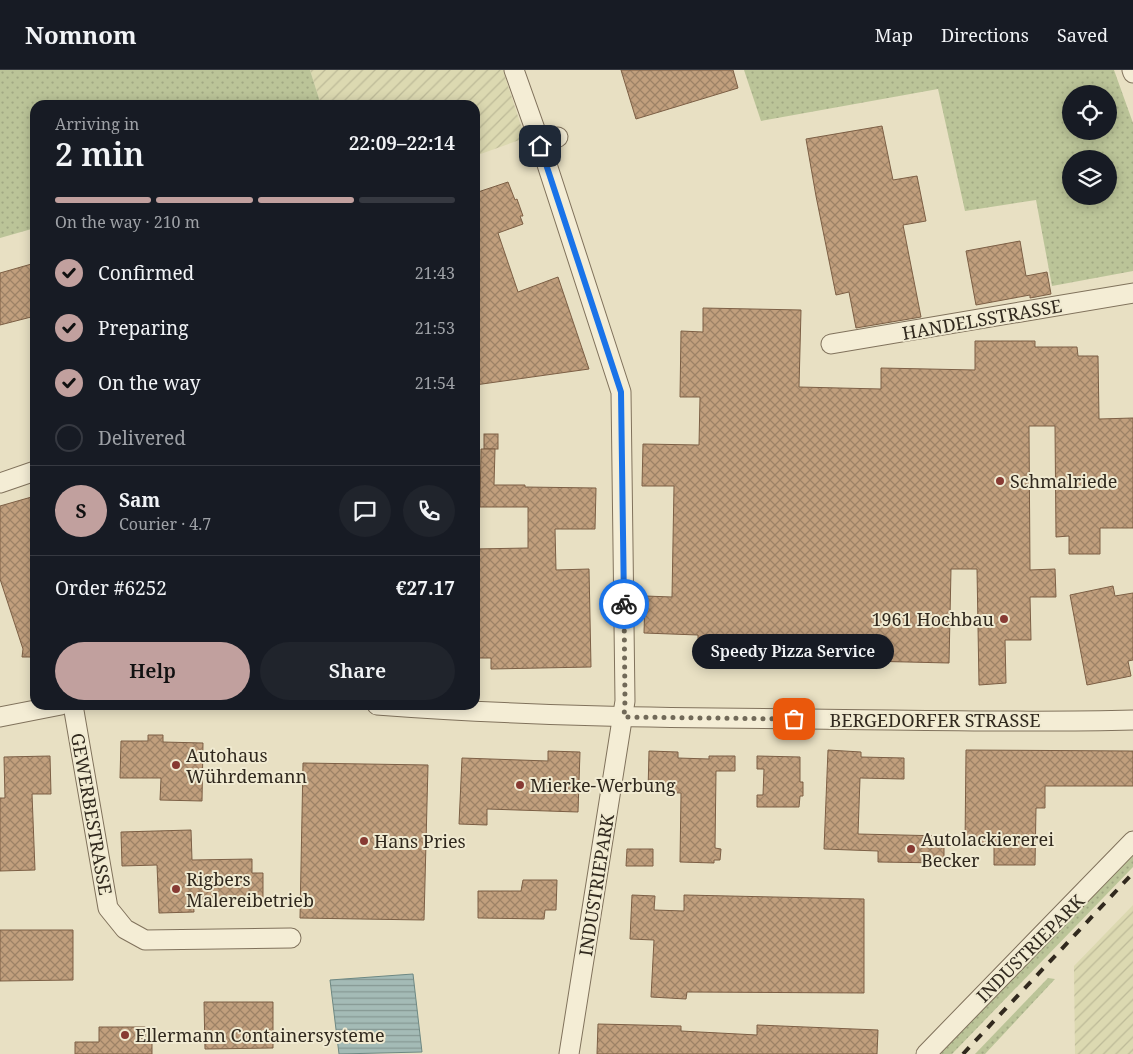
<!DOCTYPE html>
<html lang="en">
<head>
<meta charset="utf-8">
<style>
	:root { --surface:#171b24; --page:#20242c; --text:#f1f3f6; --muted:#9ea1a6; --line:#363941; --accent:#c1a09e }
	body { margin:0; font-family:"Noto Serif",serif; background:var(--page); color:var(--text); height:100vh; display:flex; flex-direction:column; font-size:19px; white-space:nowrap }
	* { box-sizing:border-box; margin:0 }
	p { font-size:16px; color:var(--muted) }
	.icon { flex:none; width:28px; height:28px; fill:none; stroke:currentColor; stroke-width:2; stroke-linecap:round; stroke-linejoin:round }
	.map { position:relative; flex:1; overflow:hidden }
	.sheet { position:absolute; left:30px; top:30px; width:450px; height:610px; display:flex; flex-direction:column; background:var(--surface); border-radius:15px; box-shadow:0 2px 12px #0003 }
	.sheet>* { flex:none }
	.tools { position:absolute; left:1062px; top:15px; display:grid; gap:10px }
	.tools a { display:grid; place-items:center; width:55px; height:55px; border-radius:50%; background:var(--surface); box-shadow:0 2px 12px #0003; font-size:25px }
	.pin { position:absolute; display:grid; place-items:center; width:42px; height:42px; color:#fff; margin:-21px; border-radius:10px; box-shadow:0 2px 8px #0006 }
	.courier { position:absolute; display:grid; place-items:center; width:50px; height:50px; margin:-25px; border:4px solid #1a73e8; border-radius:50%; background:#fff; color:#222; box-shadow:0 1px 6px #0007 }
	.bubble { position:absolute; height:35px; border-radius:18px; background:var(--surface); box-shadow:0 2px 12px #0003; font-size:16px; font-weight:600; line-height:35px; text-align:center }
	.head em { font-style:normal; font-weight:600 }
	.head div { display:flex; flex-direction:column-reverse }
	.head { display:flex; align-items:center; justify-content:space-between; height:85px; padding:0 25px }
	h1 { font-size:32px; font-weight:600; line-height:38px }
	.bar { display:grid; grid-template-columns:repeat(4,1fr); gap:8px 5px; align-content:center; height:60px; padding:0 25px }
	.bar i { height:6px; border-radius:4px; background:var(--line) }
	.bar .active { background:var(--accent) }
	.bar p { grid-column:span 4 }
	.line { display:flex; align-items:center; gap:12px; padding:0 25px; border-top:1px solid var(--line) }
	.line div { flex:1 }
	.round { display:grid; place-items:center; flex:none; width:52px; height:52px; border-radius:26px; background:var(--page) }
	ol { padding:0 25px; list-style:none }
	li { display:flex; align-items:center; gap:15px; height:55px }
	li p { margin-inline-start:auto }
	li .icon { padding:5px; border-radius:50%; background:var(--accent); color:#111; stroke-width:4 }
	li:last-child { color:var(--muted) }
	li i { width:28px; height:28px; border:2px solid var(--line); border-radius:50% }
	.action { display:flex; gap:10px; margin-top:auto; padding:10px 25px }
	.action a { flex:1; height:58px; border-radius:30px; background:var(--accent); color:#111; font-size:20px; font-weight:600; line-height:58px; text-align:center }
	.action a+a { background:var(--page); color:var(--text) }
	header { display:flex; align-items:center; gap:30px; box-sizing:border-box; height:70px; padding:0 25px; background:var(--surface); border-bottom:1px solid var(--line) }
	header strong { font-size:24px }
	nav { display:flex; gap:28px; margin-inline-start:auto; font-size:18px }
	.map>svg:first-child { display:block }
</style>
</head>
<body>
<header>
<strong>Nomnom</strong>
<nav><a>Map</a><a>Directions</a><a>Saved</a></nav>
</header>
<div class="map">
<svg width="1133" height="984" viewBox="0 0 1133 984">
	<defs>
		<pattern id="farmland-furrows" width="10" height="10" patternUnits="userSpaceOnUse" patternTransform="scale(1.25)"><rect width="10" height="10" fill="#dcd9b1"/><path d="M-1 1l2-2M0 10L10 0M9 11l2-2" fill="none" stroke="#bdba98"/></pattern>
		<pattern id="green-dots" width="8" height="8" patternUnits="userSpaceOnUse" patternTransform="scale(1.25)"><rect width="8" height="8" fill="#bbc498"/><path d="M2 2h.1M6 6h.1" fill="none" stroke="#a1a883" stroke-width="1.8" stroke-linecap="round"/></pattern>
		<pattern id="water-rules" width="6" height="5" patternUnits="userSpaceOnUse" patternTransform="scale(1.25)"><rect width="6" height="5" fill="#a4bbb6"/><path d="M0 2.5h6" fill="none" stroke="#869893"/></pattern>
		<pattern id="building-cross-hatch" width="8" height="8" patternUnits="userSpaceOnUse" patternTransform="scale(1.25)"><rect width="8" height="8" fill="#c19f7d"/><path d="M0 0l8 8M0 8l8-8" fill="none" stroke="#9d8266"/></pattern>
	</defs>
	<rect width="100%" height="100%" fill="#e8e0c3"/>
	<g fill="url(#farmland-furrows)">
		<path d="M310,0H503L525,68L475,86V35H321Z"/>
		<path d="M1133,835V984H1075L1074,896Z"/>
	</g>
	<g fill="url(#green-dots)" fill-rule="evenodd">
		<path d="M0,0H310L321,35H35V158L0,168Z"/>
		<path d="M744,0H1114L1133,53V201L1052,216L1036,130L965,141L938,19L761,51ZM1071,24H1109V61H1071ZM1071,89H1109V126H1071Z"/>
		<path d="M1133,782V797L952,984H940Z"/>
		<path d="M1048,908L1055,909L985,984H975Z"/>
	</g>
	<path fill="url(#water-rules)" stroke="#6d8883" d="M413,904L422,982L339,984L330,910Z"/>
	<g fill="url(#building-cross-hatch)" stroke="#7c5f45">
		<path d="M621,0H733L738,18L636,49Z"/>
		<path d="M882,56L893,110L917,106L926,151L903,155L921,247L856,258L849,222L836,225L816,126L806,69Z"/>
		<path d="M508,112L515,130L517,129L523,146H520L523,154L498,163L518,222L558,207L589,299L475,315V123Z"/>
		<path d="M1020,171L1026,206L1047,202L1051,224L1030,228V225L976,235L966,181Z"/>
		<path d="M35,193V246L0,255V203Z"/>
		<path d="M703,238L801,240L799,317L881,319V298L975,300V271H1035V277H1077L1078,286H1098L1099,349L1133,348V458H1100V484H1069V466L1056,467L1055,356H1029L1030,500L1055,499L1056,527H1030L1031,570H1005L1006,613L979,615L977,499H951L949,593L698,587V565L644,563L645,526L672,527L674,416H642L643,374L699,375L700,327H680L681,261L703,262Z"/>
		<rect x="484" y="364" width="14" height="15"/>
		<path d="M481,379H495L494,415H525V417L596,418L595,459H555L556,500L589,499L591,597L491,599V588H475V479L528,478V437H480Z"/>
		<path d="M35,426V587H22L23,579L0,509V436Z"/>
		<path d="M1113,516L1115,526L1133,523V590L1128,591L1131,606L1087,615L1070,525Z"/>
		<path d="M148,665H163V672L203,673L202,731L160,730L161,708H120L121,671H148Z"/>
		<path d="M828,680L861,682V687L904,688V709L860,708L858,764L944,766V793L878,792V781L824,779Z"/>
		<path d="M966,680L1133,681V716H1045V738H1036L1035,795H994V776H965Z"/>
		<path d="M548,681L580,682L578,742L487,739V755L459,754L462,688L548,691Z"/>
		<path d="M649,681L678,682V688L709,689V686H735V701H716L715,778L721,779L720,790H714V793L680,792L681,723L648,722Z"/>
		<path d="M50,686L51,724H32L35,800L0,801V728H5L4,687Z"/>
		<path d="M757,686L800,687V712H803V726H800L799,737H757V725H763L764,699H757Z"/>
		<path d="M303,693L428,695L424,850L300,848Z"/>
		<path d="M191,760L192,790L252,789V803H263V829H193L194,842L159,843L157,795L122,796L121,762Z"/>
		<path d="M627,779H653V796H626Z"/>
		<path d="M523,810H557L556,840H545L544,849L478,848V821H521Z"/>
		<path d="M632,825L655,826L654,840L684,841V825L864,829V923L687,922L686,929L651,927L654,870L630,869Z"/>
		<path d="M0,860H73V910L0,911Z"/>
		<path d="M204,932H273V978L205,979Z"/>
		<path d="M598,954L681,956V961L757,965V955L878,960L877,984H597Z"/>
		<path d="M99,957H152V984H75V972H99Z"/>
	</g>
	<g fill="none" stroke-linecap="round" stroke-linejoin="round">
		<defs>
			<g id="minor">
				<path d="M514,0L541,76L621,322L625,631L569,984"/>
				<path d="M1132,0L1133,3"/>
				<path d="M541,76L558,67"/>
				<path d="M831,274L1133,223"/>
				<path d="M0,413L35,401"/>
				<path d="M73,635L108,838L125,859L145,870L291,868"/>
				<path d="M377,635C521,646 666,648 810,649C918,650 1026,653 1133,650"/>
				<path d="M0,647L61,635"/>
				<path d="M926,984L1133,771"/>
			</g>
		</defs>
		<use href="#minor" stroke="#80725c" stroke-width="21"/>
		<use href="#minor" stroke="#f4edd5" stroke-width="19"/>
		<path stroke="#31291e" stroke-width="4" stroke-dasharray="9 9" stroke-linecap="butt" d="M963,984L1133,803"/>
	</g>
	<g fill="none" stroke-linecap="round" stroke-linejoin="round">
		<path stroke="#716958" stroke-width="5" stroke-dasharray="0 9" d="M624,534L625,631L624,647L794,649"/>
		<path stroke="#1a73e8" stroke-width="6" d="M540,76L621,322L624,534"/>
	</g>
	<g fill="#873a33" stroke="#f0ead1" stroke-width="2">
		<circle cx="1000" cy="411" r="5"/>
		<circle cx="1004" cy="549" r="5"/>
		<circle cx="176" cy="695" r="5"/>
		<circle cx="520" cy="715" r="5"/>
		<circle cx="364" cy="771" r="5"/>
		<circle cx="911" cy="779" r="5"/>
		<circle cx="176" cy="819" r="5"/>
		<circle cx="125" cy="965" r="5"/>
	</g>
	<g text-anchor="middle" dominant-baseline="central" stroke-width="4" stroke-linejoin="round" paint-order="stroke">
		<g font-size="18" fill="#31291e" stroke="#f0ead1">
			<text transform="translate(982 249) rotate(-10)">HANDELSSTRASSE</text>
			<text x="935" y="650">BERGEDORFER STRASSE</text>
			<text transform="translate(92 744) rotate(80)">GEWERBESTRASSE</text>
			<text transform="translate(596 815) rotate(-81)">INDUSTRIEPARK</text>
			<text transform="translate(1030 878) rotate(-45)">INDUSTRIEPARK</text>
		</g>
		<g font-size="18" fill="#31291e" stroke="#f0ead1" text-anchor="start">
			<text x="1010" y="411">Schmalriede</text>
			<text x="994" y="549" text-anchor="end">1961 Hochbau</text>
			<text x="186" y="685">Autohaus<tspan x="186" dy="21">Wührdemann</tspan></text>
			<text x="530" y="715">Mierke-Werbung</text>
			<text x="921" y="769">Autolackiererei<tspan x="921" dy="21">Becker</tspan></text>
			<text x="374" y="771">Hans Pries</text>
			<text x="186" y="809">Rigbers<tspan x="186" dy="21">Malereibetrieb</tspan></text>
			<text x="135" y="965">Ellermann Containersysteme</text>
		</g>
	</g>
</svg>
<div class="tools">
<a><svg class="icon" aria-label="locate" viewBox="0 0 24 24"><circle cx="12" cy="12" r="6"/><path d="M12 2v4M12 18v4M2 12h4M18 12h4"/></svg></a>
<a><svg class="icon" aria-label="layers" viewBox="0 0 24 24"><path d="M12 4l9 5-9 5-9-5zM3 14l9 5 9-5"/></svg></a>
</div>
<div class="pin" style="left:794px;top:649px;background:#ea580c"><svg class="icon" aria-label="bag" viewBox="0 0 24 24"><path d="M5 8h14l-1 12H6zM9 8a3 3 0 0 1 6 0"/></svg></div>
<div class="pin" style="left:540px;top:76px;background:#1f2937"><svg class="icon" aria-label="home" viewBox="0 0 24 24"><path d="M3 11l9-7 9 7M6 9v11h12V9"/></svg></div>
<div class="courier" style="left:624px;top:534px"><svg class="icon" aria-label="bike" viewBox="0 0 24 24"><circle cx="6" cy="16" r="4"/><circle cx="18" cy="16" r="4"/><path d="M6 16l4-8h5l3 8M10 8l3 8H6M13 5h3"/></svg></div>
<div class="bubble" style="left:692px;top:564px;width:202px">Speedy Pizza Service</div>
<section class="sheet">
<div class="head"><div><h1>2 min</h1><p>Arriving in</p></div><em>22:09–22:14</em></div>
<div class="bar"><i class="active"></i><i class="active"></i><i class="active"></i><i></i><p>On the way · 210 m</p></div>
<ol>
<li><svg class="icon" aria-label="check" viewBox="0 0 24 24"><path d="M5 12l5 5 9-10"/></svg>Confirmed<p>21:43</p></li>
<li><svg class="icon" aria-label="check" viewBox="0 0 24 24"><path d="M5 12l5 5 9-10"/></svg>Preparing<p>21:53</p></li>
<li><svg class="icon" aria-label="check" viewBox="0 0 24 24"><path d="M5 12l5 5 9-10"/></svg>On the way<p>21:54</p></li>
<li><i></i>Delivered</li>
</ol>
<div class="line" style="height:90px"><b class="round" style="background:var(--accent);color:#111">S</b><div><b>Sam</b><p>Courier · 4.7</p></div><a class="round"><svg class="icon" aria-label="chat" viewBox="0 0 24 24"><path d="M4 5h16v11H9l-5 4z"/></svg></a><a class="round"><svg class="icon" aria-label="phone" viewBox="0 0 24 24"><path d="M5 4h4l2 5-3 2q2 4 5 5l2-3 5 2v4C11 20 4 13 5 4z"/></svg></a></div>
<div class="line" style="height:65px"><div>Order #6252</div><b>€27.17</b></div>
<div class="action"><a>Help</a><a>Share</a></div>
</section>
</div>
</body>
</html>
